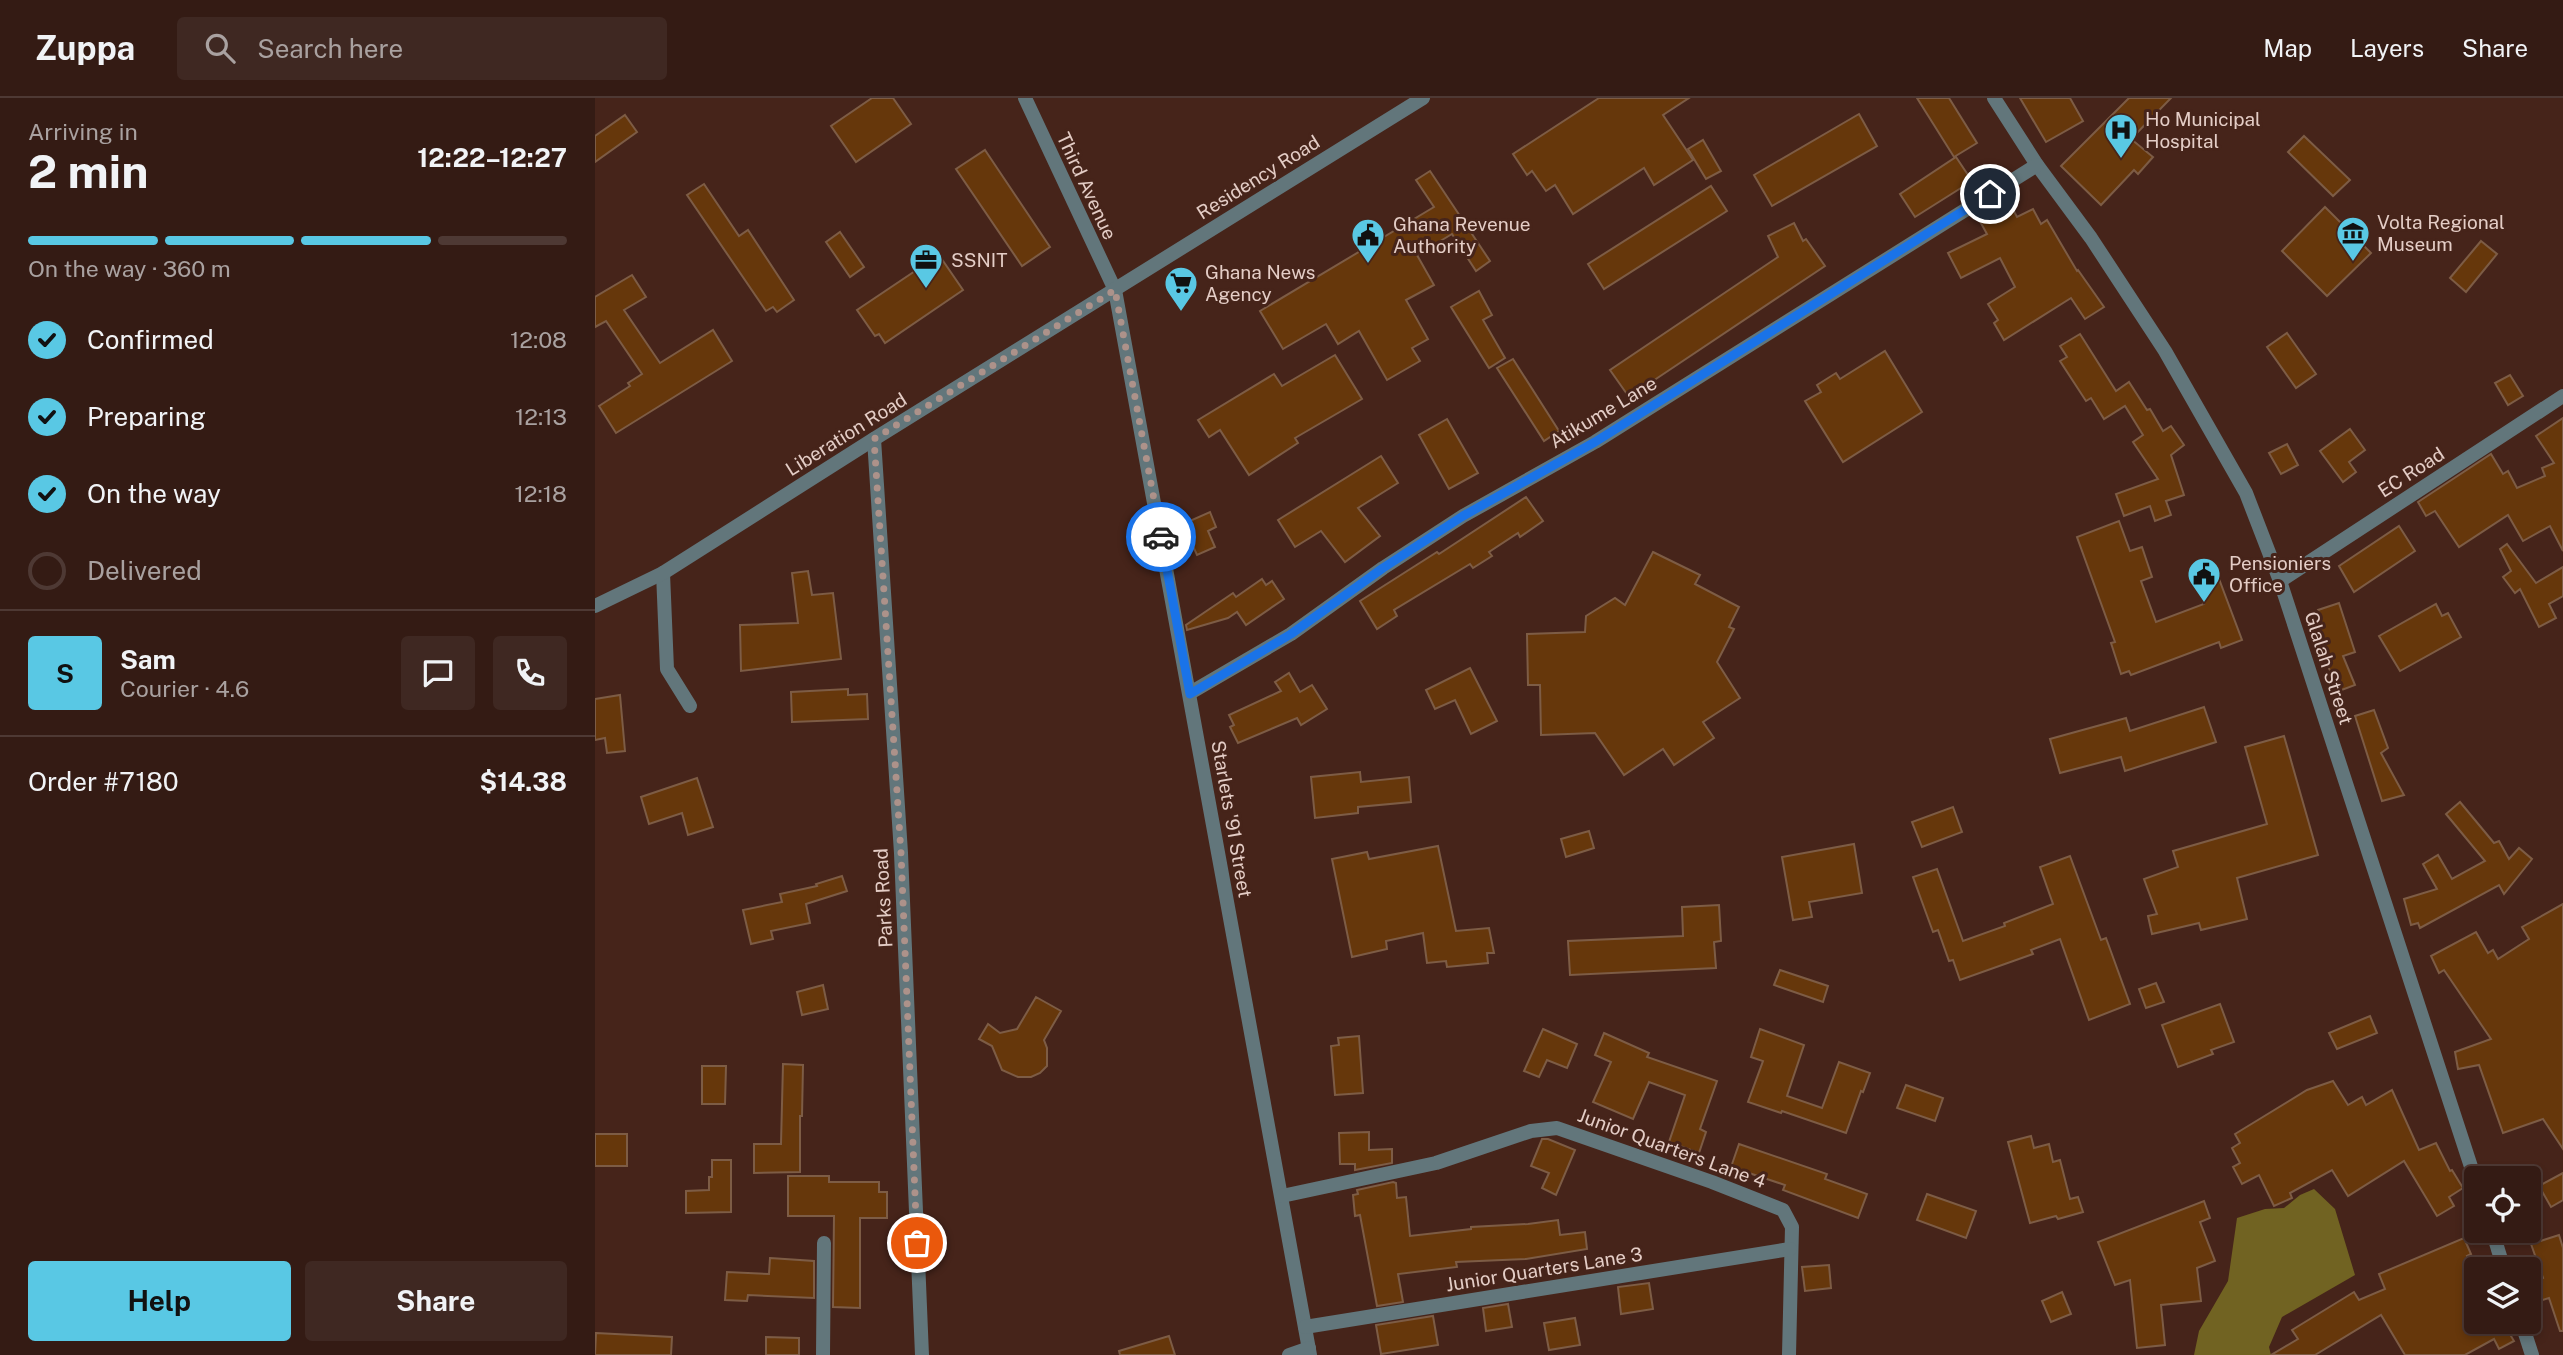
<!DOCTYPE html>
<html lang="en">
<head>
<meta charset="utf-8">
<style>
	:root { --surface:#341b14; --page:#3f2822; --text:#f1f3f6; --muted:#a9a1a0; --line:#4e3934; --accent:#59c8e4 }
	body { margin:0; font-family:"Public Sans",sans-serif; background:var(--page); color:var(--text); height:100vh; display:flex; flex-direction:column; font-size:26px; white-space:nowrap }
	* { box-sizing:border-box; margin:0 }
	p { font-size:23px; color:var(--muted) }
	.icon { flex:none; width:38px; height:38px; fill:none; stroke:currentColor; stroke-width:2; stroke-linecap:round; stroke-linejoin:round }
	.map { position:relative; flex:1; overflow:hidden }
	.side { display:flex; flex-direction:column; background:var(--surface); width:595px }
	.side>* { flex:none }
	.buttons { position:absolute; left:1869px; top:1068px; display:grid; gap:14px }
	.buttons a { display:grid; place-items:center; width:77px; height:77px; border-radius:7px; background:var(--surface); box-shadow:0 4px 10px #0003,0 0 0 2px var(--line); font-size:35px }
	.pin { position:absolute; display:grid; place-items:center; width:60px; height:60px; color:#fff; margin:-30px; border:4px solid #fff; border-radius:50%; box-shadow:0 2px 7px #0007 }
	.courier { position:absolute; display:grid; place-items:center; width:70px; height:70px; margin:-35px; border:5px solid #1a73e8; border-radius:50%; background:#fff; color:#222; box-shadow:0 2px 9px #0007 }
	.head em { font-style:normal; font-weight:700 }
	.head div { display:flex; flex-direction:column-reverse }
	.head { display:flex; align-items:center; justify-content:space-between; height:119px; padding:0 28px }
	h1 { font-size:46px; font-weight:700; line-height:52px }
	.bar { display:grid; grid-template-columns:repeat(4,1fr); gap:10px 7px; align-content:center; height:84px; padding:0 28px }
	.bar i { height:9px; border-radius:5px; background:var(--line) }
	.bar .on { background:var(--accent) }
	.bar p { grid-column:span 4 }
	.line { display:flex; align-items:center; gap:18px; padding:0 28px; border-top:2px solid var(--line) }
	.line div { flex:1 }
	.round { display:grid; place-items:center; flex:none; width:74px; height:74px; border-radius:7px; background:var(--page) }
	ol { padding:0 28px; list-style:none }
	li { display:flex; align-items:center; gap:21px; height:77px }
	li p { margin-inline-start:auto }
	li .icon { padding:7px; border-radius:50%; background:var(--accent); color:#111; stroke-width:4 }
	li:last-child { color:var(--muted) }
	li i { width:38px; height:38px; border:4px solid var(--line); border-radius:50% }
	.primary-button { display:flex; gap:14px; margin-top:auto; padding:14px 28px }
	.primary-button a { flex:1; height:80px; border-radius:7px; background:var(--accent); color:#111; font-size:28px; font-weight:700; line-height:80px; text-align:center }
	.primary-button a+a { background:var(--page); color:var(--text) }
	header { display:flex; align-items:center; gap:42px; box-sizing:border-box; height:98px; padding:0 35px; background:var(--surface); border-bottom:2px solid var(--line) }
	header strong { font-size:33px }
	nav { display:flex; gap:38px; margin-inline-start:auto; font-size:24px }
	.search { width:490px; height:63px; background:var(--page); display:flex; align-items:center; gap:18px; box-sizing:border-box; padding:0 24px; border-radius:7px; color:var(--muted); font-size:26px }
	main { display:flex; flex:1; min-height:0 }
	.map>svg:first-child { display:block }
</style>
</head>
<body>
<header>
<strong>Zuppa</strong>
<div class="search"><svg class="icon" aria-label="search" viewBox="0 0 24 24"><circle cx="10" cy="10" r="6"/><path d="M15 15l6 6"/></svg>Search here</div>
<nav><a>Map</a><a>Layers</a><a>Share</a></nav>
</header>
<main>
<section class="side">
<div class="head"><div><h1>2 min</h1><p>Arriving in</p></div><em>12:22–12:27</em></div>
<div class="bar"><i class="on"></i><i class="on"></i><i class="on"></i><i></i><p>On the way · 360 m</p></div>
<ol>
<li><svg class="icon" aria-label="check" viewBox="0 0 24 24"><path d="M5 12l5 5 9-10"/></svg>Confirmed<p>12:08</p></li>
<li><svg class="icon" aria-label="check" viewBox="0 0 24 24"><path d="M5 12l5 5 9-10"/></svg>Preparing<p>12:13</p></li>
<li><svg class="icon" aria-label="check" viewBox="0 0 24 24"><path d="M5 12l5 5 9-10"/></svg>On the way<p>12:18</p></li>
<li><i></i>Delivered</li>
</ol>
<div class="line" style="height:126px"><b class="round" style="background:var(--accent);color:#111">S</b><div><b>Sam</b><p>Courier · 4.6</p></div><a class="round"><svg class="icon" aria-label="chat" viewBox="0 0 24 24"><path d="M4 5h16v11H9l-5 4z"/></svg></a><a class="round"><svg class="icon" aria-label="phone" viewBox="0 0 24 24"><path d="M5 4h4l2 5-3 2q2 4 5 5l2-3 5 2v4C11 20 4 13 5 4z"/></svg></a></div>
<div class="line" style="height:91px"><div>Order #7180</div><b>$14.38</b></div>
<div class="primary-button"><a>Help</a><a>Share</a></div>
</section>
<div class="map">
<svg width="1968" height="1257" viewBox="0 0 1968 1257">
	<rect width="100%" height="100%" fill="#46241a"/>
	<path fill="#716322" d="M1719,1091L1740,1111L1760,1177L1687,1219L1674,1249L1676,1257H1599L1604,1233L1633,1183L1642,1120L1670,1111L1689,1110L1705,1097Z"/>
	<g fill="#66370b" stroke="#7d5c45" stroke-width="2">
		<path d="M277,0H298L316,26L261,64L236,28Z"/>
		<path d="M1004,0H1094L1068,17L1098,62L1059,87L1049,70L978,116L960,87L951,93L937,73L932,77L918,56Z"/>
		<path d="M1322,0H1354L1382,45L1359,59Z"/>
		<path d="M1425,0H1475L1488,23L1451,44Z"/>
		<path d="M1534,0H1576L1536,41L1558,59L1543,76L1539,72L1506,107L1466,68Z"/>
		<path d="M1264,16L1282,48L1177,108L1159,77Z"/>
		<path d="M30,17L42,34L0,64V38Z"/>
		<path d="M1709,38L1755,82L1738,98L1693,54Z"/>
		<path d="M1108,42L1126,73L1111,81L1093,51Z"/>
		<path d="M390,52L455,149L427,168L361,71Z"/>
		<path d="M1361,59L1377,83L1320,119L1305,96Z"/>
		<path d="M835,73L895,163L881,173L857,136L822,157L839,187L811,202L833,241L817,250L825,263L792,282L764,233L743,246L731,226L688,251L665,213L839,109L821,82Z"/>
		<path d="M109,86L144,138L153,132L199,202L182,214L178,209L171,213L92,97Z"/>
		<path d="M1116,88L1132,113L1009,191L993,166Z"/>
		<path d="M1411,98L1422,119L1438,111L1446,126L1452,122L1482,173L1483,172L1509,209L1490,221L1476,200L1409,242L1399,225L1403,222L1393,206L1420,189L1405,160L1366,180L1353,155L1392,136L1381,116Z"/>
		<path d="M1730,109L1776,155L1732,198L1687,153Z"/>
		<path d="M1199,125L1208,143L1211,141L1230,168L1034,299L1015,272L1183,159L1173,138Z"/>
		<path d="M245,134L269,169L255,179L231,144Z"/>
		<path d="M1886,143L1902,156L1871,194L1855,180Z"/>
		<path d="M344,157L368,192L290,245L284,236L280,238L262,212Z"/>
		<path d="M37,177L51,199L29,212L65,265L118,232L137,263L21,335L4,308L35,288L33,285L47,276L11,223L0,229V199Z"/>
		<path d="M884,193L897,217L888,222L910,260L894,270L856,209Z"/>
		<path d="M1692,235L1721,276L1701,290L1672,249Z"/>
		<path d="M1485,236L1521,293L1534,284L1552,312L1555,311L1568,333L1576,328L1589,347L1576,357L1589,397L1571,403L1576,417L1560,423L1555,408L1529,418L1521,396L1563,381L1538,344L1548,337L1530,308L1509,321L1496,300L1491,303L1465,263L1472,259L1465,248Z"/>
		<path d="M1290,253L1327,314L1248,364L1210,303L1226,294L1222,287L1241,275L1245,281Z"/>
		<path d="M740,257L767,301L700,340L703,345L654,377L625,332L614,339L603,322L679,276L687,288Z"/>
		<path d="M918,261L964,333L949,343L902,270Z"/>
		<path d="M1915,277L1928,298L1913,307L1900,285Z"/>
		<path d="M1968,320V453L1955,428L1928,443L1913,417L1864,449L1840,413L1831,418L1823,404L1896,356L1908,376L1913,373L1922,390L1950,378L1947,370L1959,365L1941,338Z"/>
		<path d="M852,321L883,375L854,391L824,337Z"/>
		<path d="M1755,331L1770,352L1754,364L1761,374L1748,384L1725,353Z"/>
		<path d="M1692,346L1703,367L1686,376L1674,355Z"/>
		<path d="M786,358L803,385L763,410L785,438L750,464L726,433L700,449L683,422Z"/>
		<path d="M931,399L948,423L925,439L923,435L894,454L897,458L878,470L875,466L799,512L802,518L782,531L765,503L842,454L844,456Z"/>
		<path d="M615,414L621,429L613,433L620,449L602,457L588,426Z"/>
		<path d="M1524,423L1535,453L1547,449L1557,479L1546,483L1561,524L1609,506L1597,472L1618,465L1647,542L1626,550L1624,544L1536,577L1534,573L1526,576L1516,545L1520,544L1482,439Z"/>
		<path d="M1804,428L1820,453L1759,494L1744,468Z"/>
		<path d="M1912,446L1941,485L1968,469V498L1954,506L1961,520L1944,529L1925,491L1920,495L1908,479L1916,473L1905,451Z"/>
		<path d="M1058,454L1105,477L1100,486L1144,509L1134,529L1139,531L1122,564L1145,600L1108,624L1119,640L1079,667L1068,651L1029,677L1000,635L946,637L945,587H933L932,536L990,534L991,518L1020,500L1030,507Z"/>
		<path d="M213,473L217,497L238,495L246,561L146,573L145,527L203,525L197,475Z"/>
		<path d="M667,481L671,487L677,483L689,501L651,527L642,514L633,520L592,532L591,527L638,495L641,499Z"/>
		<path d="M1744,505L1760,554L1748,558L1760,587L1744,593L1732,566L1720,525L1726,522L1723,512Z"/>
		<path d="M1841,506L1847,518L1853,515L1866,539L1805,573L1784,538Z"/>
		<path d="M875,570L902,623L876,636L860,602L840,611L831,592Z"/>
		<path d="M694,575L705,594L717,587L732,611L706,627L702,620L643,645L635,629L639,627L634,617L686,593L680,584Z"/>
		<path d="M253,591V597L272,596L273,621L197,624L196,594Z"/>
		<path d="M25,597L30,653L12,655L10,640L0,642V601Z"/>
		<path d="M1609,609L1621,644L1530,673L1526,659L1465,675L1455,641L1531,620L1535,633Z"/>
		<path d="M1779,612L1793,650L1786,655L1809,697L1787,703L1760,618Z"/>
		<path d="M1689,638L1723,757L1642,780L1652,821L1606,832L1604,825L1557,836L1553,818L1562,816L1549,781L1583,769L1578,753L1672,726L1650,649Z"/>
		<path d="M765,674L766,684L814,679L816,704L763,709V715L720,720L716,679Z"/>
		<path d="M102,680L118,729L93,737L87,715L54,726L46,699Z"/>
		<path d="M1865,704L1899,745L1904,743L1914,761L1924,750L1937,761L1909,796L1904,787L1825,830L1823,825L1816,827L1809,801L1842,791L1828,766L1843,757L1857,781L1890,763L1851,716Z"/>
		<path d="M1358,709L1367,734L1327,749L1317,724Z"/>
		<path d="M994,733L999,750L971,759L966,741Z"/>
		<path d="M1259,746L1267,795L1214,804L1217,819L1198,822L1187,759Z"/>
		<path d="M843,748L861,833L894,830L899,855H892L893,865L852,869L851,863L832,865L828,835L791,843L792,851L757,859L737,761L772,754L774,761Z"/>
		<path d="M1475,758L1506,842L1511,840L1535,906L1494,922L1465,841L1436,852L1438,856L1365,882L1358,862L1354,863L1343,832L1338,834L1318,779L1342,771L1368,843L1410,828L1409,825L1458,806L1445,769Z"/>
		<path d="M247,778L252,793L211,806L215,825L176,833L178,841L156,846L148,812L187,804L185,796L222,788L221,786Z"/>
		<path d="M1968,806V1051L1948,1021L1908,1035L1884,967L1863,971L1860,954L1896,941L1849,872L1844,875L1836,858L1881,834L1893,855L1898,852L1903,861L1934,841L1927,829Z"/>
		<path d="M1124,807L1126,843L1119,844L1121,870L975,877L973,843L1088,838L1087,809Z"/>
		<path d="M1185,872L1233,888L1228,904L1179,887Z"/>
		<path d="M1561,885L1569,904L1551,910L1544,891Z"/>
		<path d="M228,887L233,911L207,917L202,894Z"/>
		<path d="M441,899L466,913L449,942L452,950V968L445,975L436,979H423L407,972L397,948L384,941L393,926L405,935L422,931Z"/>
		<path d="M1625,906L1639,944L1616,952L1618,956L1583,969L1567,927Z"/>
		<path d="M1775,918L1782,935L1742,951L1734,935Z"/>
		<path d="M948,931L982,946L972,970L952,962L944,979L929,973Z"/>
		<path d="M1165,931L1209,947L1192,998L1227,1010L1244,964L1275,975L1268,994L1266,993L1251,1035L1187,1013L1186,1015L1153,1004L1168,963L1156,959Z"/>
		<path d="M1009,935L1054,955L1052,959L1122,983L1105,1031L1111,1034L1104,1055L1074,1044L1090,997L1054,984L1038,1021L998,1004L1016,964L1000,957Z"/>
		<path d="M764,938L768,995L740,997L736,948L744,947L743,940Z"/>
		<path d="M188,966L208,967L207,1018H205V1074L159,1075V1046H186Z"/>
		<path d="M107,968H131L130,1006H107Z"/>
		<path d="M1738,983L1753,1007L1767,999L1771,1007L1797,992L1824,1052L1841,1045L1855,1073L1857,1072L1868,1090L1854,1099L1859,1108L1842,1118L1809,1063L1753,1098L1737,1072L1695,1095L1697,1100L1679,1108L1664,1077L1647,1086L1638,1069L1645,1065L1637,1050L1645,1045L1640,1036L1712,992Z"/>
		<path d="M1311,987L1348,1000L1340,1023L1302,1010Z"/>
		<path d="M774,1034V1052L797,1051V1065L760,1072V1066H745L744,1035Z"/>
		<rect x="0" y="1036" width="32" height="32"/>
		<path d="M1436,1038L1439,1050L1454,1046L1458,1064L1465,1062L1475,1101L1483,1099L1488,1114L1463,1121L1461,1118L1435,1125L1413,1044Z"/>
		<path d="M947,1041H953L980,1052L961,1097L947,1090L954,1075L936,1068Z"/>
		<path d="M1144,1046L1232,1076L1230,1081L1272,1096L1263,1120L1188,1092L1190,1087L1136,1069Z"/>
		<path d="M117,1062H136V1114L91,1115V1093L114,1092V1079H117Z"/>
		<path d="M1968,1075V1102L1956,1109L1944,1088Z"/>
		<path d="M193,1078H234V1084H284V1094H292V1120H265V1210L238,1209L239,1118H193Z"/>
		<path d="M798,1084L801,1085L802,1100L811,1099L815,1138L876,1131V1129L933,1126L963,1122L965,1137L990,1134L992,1151L931,1161L861,1164L862,1169L803,1176L808,1204L782,1208L765,1117L760,1118L758,1097L763,1096L762,1092Z"/>
		<path d="M1332,1096L1381,1113L1371,1140L1322,1122Z"/>
		<path d="M1609,1103L1615,1120L1605,1124L1620,1163L1602,1170L1606,1203L1566,1207L1570,1247L1542,1250L1535,1182L1520,1187L1503,1144Z"/>
		<path d="M1964,1137L1968,1150V1233H1965L1954,1200L1944,1203L1937,1184L1948,1180L1936,1146Z"/>
		<path d="M1869,1140L1876,1156L1872,1158L1876,1166L1881,1164V1223H1917L1918,1230L1913,1233L1919,1243L1904,1251L1899,1241L1870,1257H1810L1786,1217L1720,1257H1676L1703,1241L1697,1232L1759,1194L1764,1202L1790,1191L1784,1176Z"/>
		<path d="M175,1160L219,1163V1200L153,1197L152,1203L130,1202L132,1174L174,1176Z"/>
		<path d="M1234,1167L1236,1190L1210,1193L1207,1169Z"/>
		<path d="M1054,1185L1058,1211L1026,1216L1023,1189Z"/>
		<path d="M1467,1194L1476,1216L1456,1224L1447,1203Z"/>
		<path d="M913,1206L917,1229L891,1233L888,1210Z"/>
		<path d="M838,1218L843,1247L786,1256L781,1227Z"/>
		<path d="M980,1220L985,1247L954,1252L949,1225Z"/>
		<path d="M1,1235L77,1239L76,1257H0Z"/>
		<path d="M574,1238L580,1257H525L524,1253Z"/>
		<path d="M171,1239L204,1240V1257H171Z"/>
	</g>
	<g fill="none" stroke-linecap="round" stroke-linejoin="round">
		<g stroke="#62767b" stroke-width="14">
			<path d="M430,0L520,192L715,1257"/>
			<path d="M1399,0L1442,67L1496,140L1570,253L1651,395L1685,483L1881,1084"/>
			<path d="M279,341L306,755L327,1257"/>
			<path d="M68,475L72,571L95,608"/>
			<path d="M1685,483L1968,298"/>
			<path d="M0,508L68,475L279,341L828,0"/>
			<path d="M595,595L696,536L788,470L868,418L1000,344L1442,67"/>
			<path d="M687,1098L841,1065L936,1033L962,1030L1117,1084L1188,1112L1197,1129L1194,1257"/>
			<path d="M1897,1132L1909,1171"/>
			<path d="M1926,1223L1937,1257"/>
			<path d="M710,1229L1195,1151"/>
			<path d="M228,1257L229,1145"/>
			<path d="M694,1257L714,1250"/>
		</g>
	</g>
	<g fill="none" stroke-linecap="round" stroke-linejoin="round">
		<path stroke="#ad928a" stroke-width="7" stroke-dasharray="0 12.6" d="M322,1145L306,755L279,341L520,192L566,439"/>
		<path stroke="#1a73e8" stroke-width="9" d="M566,439L595,596L696,536L788,470L868,418L1000,344L1395,96"/>
	</g>
	<defs>
		<symbol id="hospital-pin" viewBox="-11 -11 22 30"><path d="M0 17L-7.5 6A9.5 9.5 0 1 1 7.5 6Z" fill="#59c8e4" stroke="#46241a"/><path d="M-5-5h3v3.5h4V-5h3V5h-3V1.5h-4V5h-3Z" fill="#111"/></symbol>
		<symbol id="museum-pin" viewBox="-11 -11 22 30"><path d="M0 17L-7.5 6A9.5 9.5 0 1 1 7.5 6Z" fill="#59c8e4" stroke="#46241a"/><path d="M0-6L6-3V-2H-6V-3ZM-5-1h2V3h-2ZM-1-1h2V3h-2ZM3-1h2V3H3ZM-6 4H6V6H-6Z" fill="#111"/></symbol>
		<symbol id="civic-pin" viewBox="-11 -11 22 30"><path d="M0 17L-7.5 6A9.5 9.5 0 1 1 7.5 6Z" fill="#59c8e4" stroke="#46241a"/><path d="M-.6-6.5H3V-4.5H.6V-3L4-1V1h2V6H-6V1h2V-1L-.6-3ZM-1.2 2.5V6h2.4V2.5Z" fill="#111"/></symbol>
		<symbol id="office-pin" viewBox="-11 -11 22 30"><path d="M0 17L-7.5 6A9.5 9.5 0 1 1 7.5 6Z" fill="#59c8e4" stroke="#46241a"/><path d="M-6-3h4V-5.5h4V-3h4V5H-6ZM-1-4.5V-3h2v-1.5ZM-6 0V1H6V0Z" fill="#111"/></symbol>
		<symbol id="supermarket-pin" viewBox="-11 -11 22 30"><path d="M0 17L-7.5 6A9.5 9.5 0 1 1 7.5 6Z" fill="#59c8e4" stroke="#46241a"/><path d="M-6-5.5h2.5l.6 2H6L4.5 2H-2.5L-4.4-4H-6ZM-1.5 3.2a1.3 1.3 0 1 0 .1 0ZM3 3.2a1.3 1.3 0 1 0 .1 0Z" fill="#111"/></symbol>
	</defs>
	<g fill-rule="evenodd">
		<use href="#hospital-pin" x="1507" y="13" width="38" height="52"/>
		<use href="#museum-pin" x="1739" y="116" width="38" height="52"/>
		<use href="#civic-pin" x="754" y="118" width="38" height="52"/>
		<use href="#office-pin" x="312" y="143" width="38" height="52"/>
		<use href="#supermarket-pin" x="567" y="166" width="38" height="52"/>
		<use href="#civic-pin" x="1590" y="457" width="38" height="52"/>
	</g>
	<g text-anchor="middle" dominant-baseline="central" stroke-width="6" stroke-linejoin="round" paint-order="stroke">
		<g font-size="19" fill="#e4cdc6" stroke="#46241a" text-anchor="start">
			<text x="1550" y="21">Ho Municipal<tspan x="1550" dy="22">Hospital</tspan></text>
			<text x="1782" y="124">Volta Regional<tspan x="1782" dy="22">Museum</tspan></text>
			<text x="798" y="126">Ghana Revenue<tspan x="798" dy="22">Authority</tspan></text>
			<text x="356" y="162">SSNIT</text>
			<text x="610" y="174">Ghana News<tspan x="610" dy="22">Agency</tspan></text>
			<text x="1634" y="465">Pensioniers<tspan x="1634" dy="22">Office</tspan></text>
		</g>
		<g font-size="19" fill="#e4cdc6" stroke="#46241a">
			<text transform="translate(663 79) rotate(-32)">Residency Road</text>
			<text transform="translate(492 88) rotate(65)">Third Avenue</text>
			<text transform="translate(1008 314) rotate(-31)">Atikume Lane</text>
			<text transform="translate(251 336) rotate(-32)">Liberation Road</text>
			<text transform="translate(1816 374) rotate(-33)">EC Road</text>
			<text transform="translate(1734 570) rotate(72)">Glalah Street</text>
			<text transform="translate(637 721) rotate(80)">Starlets '91 Street</text>
			<text transform="translate(288 800) rotate(-93)">Parks Road</text>
			<text transform="translate(1077 1050) rotate(20)">Junior Quarters Lane 4</text>
			<text transform="translate(949 1171) rotate(-9)">Junior Quarters Lane 3</text>
		</g>
	</g>
</svg>
<div class="buttons">
<a><svg class="icon" aria-label="locate" viewBox="0 0 24 24"><circle cx="12" cy="12" r="6"/><path d="M12 2v4M12 18v4M2 12h4M18 12h4"/></svg></a>
<a><svg class="icon" aria-label="layers" viewBox="0 0 24 24"><path d="M12 4l9 5-9 5-9-5zM3 14l9 5 9-5"/></svg></a>
</div>
<div class="pin" style="left:322px;top:1145px;background:#ea580c"><svg class="icon" aria-label="bag" viewBox="0 0 24 24"><path d="M5 8h14l-1 12H6zM9 8a3 3 0 0 1 6 0"/></svg></div>
<div class="pin" style="left:1395px;top:96px;background:#1f2937"><svg class="icon" aria-label="home" viewBox="0 0 24 24"><path d="M3 11l9-7 9 7M6 9v11h12V9"/></svg></div>
<div class="courier" style="left:566px;top:439px"><svg class="icon" aria-label="car" viewBox="0 0 24 24"><path d="M5 17H2v-5l4-1 3-4h7l3 4 3 1v5h-3M9 17h6M6 11h13"/><circle cx="7" cy="17" r="2"/><circle cx="17" cy="17" r="2"/></svg></div>
</div>
</main>
</body>
</html>
